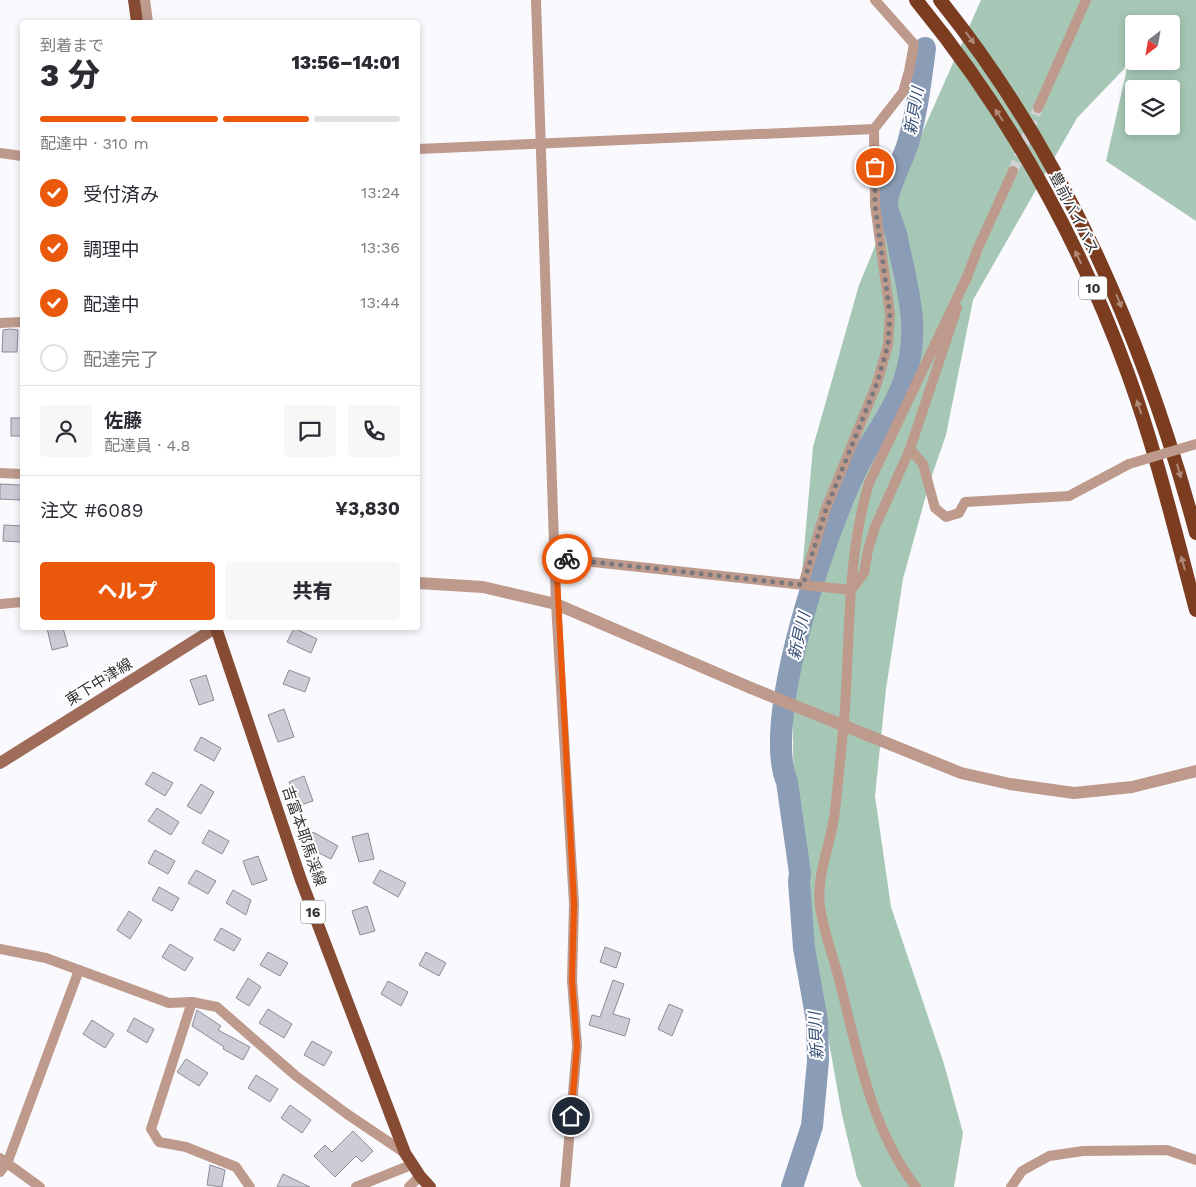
<!DOCTYPE html>
<html lang="ja">
<head>
<meta charset="utf-8">
<style>
	:root { --surface:#fff; --page:#f7f7f7; --text:#2b2b33; --muted:#7c7c81; --line:#e1e1e2; --accent:#ea580c }
	body { margin:0; font-family:"Work Sans","Noto Sans JP",sans-serif; background:var(--page); color:var(--text); height:100vh; display:flex; flex-direction:column; font-size:19px; white-space:nowrap }
	* { box-sizing:border-box; margin:0 }
	p { font-size:16px; color:var(--muted) }
	.icon { flex:none; width:28px; height:28px; fill:none; stroke:currentColor; stroke-width:2; stroke-linecap:round; stroke-linejoin:round }
	.map { position:relative; flex:1; overflow:hidden }
	.side { position:absolute; left:20px; top:20px; width:400px; height:610px; display:flex; flex-direction:column; background:var(--surface); border-radius:5px; box-shadow:0 2px 8px #0003 }
	.side>* { flex:none }
	.needle { width:32px; rotate:211deg }
	.tools { position:absolute; left:1125px; top:15px; display:grid; gap:10px }
	.tools a { display:grid; place-items:center; width:55px; height:55px; border-radius:5px; background:var(--surface); box-shadow:0 2px 8px #0003; font-size:25px }
	.pin { position:absolute; display:grid; place-items:center; width:42px; height:42px; color:#fff; margin:-21px; border:2px solid #fff; border-radius:50%; box-shadow:0 1px 5px #0007 }
	.courier { position:absolute; display:grid; place-items:center; width:50px; height:50px; margin:-25px; border:4px solid #ea580c; border-radius:50%; background:#fff; color:#222; box-shadow:0 1px 6px #0007 }
	.headline em { font-style:normal; font-weight:800 }
	.headline div { display:flex; flex-direction:column-reverse }
	.headline { display:flex; align-items:center; justify-content:space-between; height:85px; padding:0 20px }
	h1 { font-size:32px; font-weight:800; line-height:38px }
	.bar { display:grid; grid-template-columns:repeat(4,1fr); gap:8px 5px; align-content:center; height:60px; padding:0 20px }
	.bar i { height:6px; border-radius:4px; background:var(--line) }
	.bar .selected { background:var(--accent) }
	.bar p { grid-column:span 4 }
	.line { display:flex; align-items:center; gap:12px; padding:0 20px; border-top:1px solid var(--line) }
	.line div { flex:1 }
	.round { display:grid; place-items:center; flex:none; width:52px; height:52px; border-radius:5px; background:var(--page) }
	ol { padding:0 20px; list-style:none }
	li { display:flex; align-items:center; gap:15px; height:55px }
	li p { margin-inline-start:auto }
	li .icon { padding:5px; border-radius:50%; background:var(--accent); color:#fff; stroke-width:4 }
	li:last-child { color:var(--muted) }
	li i { width:28px; height:28px; border:2px solid var(--line); border-radius:50% }
	.primary-button { display:flex; gap:10px; margin-top:auto; padding:10px 20px }
	.primary-button a { flex:1; height:58px; border-radius:5px; background:var(--accent); color:#fff; font-size:20px; font-weight:800; line-height:58px; text-align:center }
	.primary-button a+a { background:var(--page); color:var(--text) }
	.map>svg:first-child { display:block }
</style>
</head>
<body>
<div class="map">
<svg width="1196" height="1187" viewBox="0 0 1196 1187">
	<rect width="100%" height="100%" fill="#faf9fe"/>
	<path fill="#a6c7b5" fill-rule="evenodd" d="M981,0H1196V221L1106,161L1129,60L1123,70L1077,118L973,300L946,435L929,484L903,579L886,689L875,796L891,907L944,1064L963,1133L954,1187H862L857,1178L842,1115L795,853L792,686L813,447L859,285L918,142ZM1134,24H1171V61H1134ZM1134,89H1171V126H1134Z"/>
	<g fill="none" stroke-linecap="round" stroke-linejoin="round">
		<path stroke="#8b9cb7" stroke-width="22" d="M792,1187L812,1126L818,1061L817,1021L804,948L799,882L800,873L787,782C761,720 826,531 856,470C871,439 894,412 905,378C921,326 907,289 897,238C895,227 888,216 887,205C886,190 904,158 908,143C917,112 921,80 925,48"/>
	</g>
	<g fill="#ccccd7" stroke="#8c8c96">
		<path d="M10,329L18,330L17,352H2L3,330Z"/>
		<rect x="11" y="418" width="11" height="18"/>
		<path d="M0,484L21,485L20,500L0,499Z"/>
		<path d="M4,525L22,526V542L3,541Z"/>
		<path d="M47,628H63L68,646L52,650Z"/>
		<path d="M294,628L317,639L311,653L287,642Z"/>
		<path d="M289,670L310,678L305,692L283,684Z"/>
		<path d="M206,675L214,700L199,705L190,680Z"/>
		<path d="M284,709L294,737L278,742L268,715Z"/>
		<path d="M201,737L221,748L214,761L194,750Z"/>
		<path d="M153,772L173,783L165,796L145,784Z"/>
		<path d="M304,776L313,801L298,806L289,782Z"/>
		<path d="M201,784L214,792L201,814L187,806Z"/>
		<path d="M157,808L179,822L171,835L148,821Z"/>
		<path d="M209,830L229,841L222,854L202,843Z"/>
		<path d="M313,832L338,846L331,859L305,846Z"/>
		<path d="M368,833L374,859L359,862L352,837Z"/>
		<path d="M155,850L175,861L168,874L148,863Z"/>
		<path d="M258,856L267,880L252,885L243,861Z"/>
		<path d="M196,870L216,881L208,894L188,883Z"/>
		<path d="M380,870L406,883L398,897L373,883Z"/>
		<path d="M159,887L179,898L172,911L152,900Z"/>
		<path d="M233,890L251,900L246,915L226,903Z"/>
		<path d="M367,906L375,931L360,935L352,911Z"/>
		<path d="M129,911L142,920L130,939L117,930Z"/>
		<path d="M221,928L241,939L234,951L214,940Z"/>
		<path d="M170,944L193,958L185,971L162,957Z"/>
		<path d="M605,947L621,953L616,968L600,962Z"/>
		<path d="M268,952L288,963L280,976L260,965Z"/>
		<path d="M426,952L446,963L439,976L419,965Z"/>
		<path d="M248,978L261,987L249,1006L236,998Z"/>
		<path d="M613,980L624,984L613,1014L630,1019L625,1036L589,1025L592,1015L600,1017Z"/>
		<path d="M388,981L408,992L401,1006L381,994Z"/>
		<path d="M669,1004L683,1010L672,1036L658,1029Z"/>
		<path d="M268,1009L292,1024L284,1038L259,1023Z"/>
		<path d="M197,1010L221,1026L218,1030L250,1047L243,1060L223,1049L224,1047L192,1026Z"/>
		<path d="M134,1018L154,1029L147,1043L127,1031Z"/>
		<path d="M92,1020L114,1034L105,1048L83,1034Z"/>
		<path d="M312,1041L332,1052L324,1066L304,1055Z"/>
		<path d="M186,1059L208,1073L199,1086L177,1072Z"/>
		<path d="M256,1075L278,1089L270,1102L248,1088Z"/>
		<path d="M290,1105L311,1120L302,1133L281,1118Z"/>
		<path d="M353,1131L373,1151L362,1162L356,1156L335,1177L314,1156L325,1145L332,1152Z"/>
		<path d="M210,1165L225,1170L222,1187L207,1185Z"/>
		<path d="M283,1174L310,1187H277Z"/>
	</g>
	<g fill="none" stroke-linecap="round" stroke-linejoin="round">
		<path stroke="#d2d1d6" stroke-width="10" stroke-dasharray="10 5" stroke-linecap="butt" d="M1013,171L1038,108"/>
		<g stroke="#be9a8c" stroke-width="10">
			<path d="M145,0L148,22"/>
			<path d="M536,0L556,604L574,904L572,980L577,1046L565,1187"/>
			<path d="M1038,108L1086,0"/>
			<path d="M418,149L874,129"/>
			<path d="M0,153L22,156"/>
			<path d="M965,282L978,248L1013,171"/>
			<path d="M0,323L22,322"/>
			<path d="M910,449L923,464L935,508L946,517L959,513L965,502L1069,496L1129,464"/>
			<path d="M0,473L22,474"/>
			<path d="M556,558L851,590"/>
			<path d="M803,585L825,511L877,383L888,345L890,314L875,205L874,129L903,92L909,71L914,44L875,0"/>
			<path d="M851,590L864,573L868,550L875,527L910,449L957,308"/>
			<path d="M0,604L22,602"/>
			<path d="M0,949L46,958L169,1003L192,1002L217,1007L296,1076L347,1114L405,1153"/>
			<path d="M192,1002L151,1129L159,1142L186,1147L236,1167L250,1187"/>
			<path d="M0,1158L40,1187"/>
			<path d="M0,1172L8,1161L79,970"/>
			<path d="M356,1187L411,1165"/>
			<path d="M409,1187L420,1176"/>
			<path d="M916,1187C871,1130 857,1049 839,979C833,956 823,930 820,906C816,872 832,843 835,810C839,776 842,742 845,708C850,633 847,556 869,483L967,277"/>
			<path d="M1011,1187L1022,1171L1049,1156L1083,1151L1167,1150L1196,1160"/>
		</g>
		<g stroke="#be9a8c" stroke-width="12">
			<path d="M418,583L483,587L556,604L751,688"/>
			<path d="M867,735L961,773L1010,784L1074,793L1132,787L1196,771"/>
		</g>
		<path stroke="#9e6c58" stroke-width="12" d="M0,763L215,628"/>
		<g stroke="#864b32" stroke-width="12">
			<path d="M134,0L137,22"/>
			<path d="M216,628L301,880L405,1153L420,1176L430,1187"/>
		</g>
		<g stroke="#7b3c1f" stroke-width="14">
			<path d="M916,0C1007,111 1079,239 1128,374C1156,451 1175,531 1196,610"/>
			<path d="M940,0C1066,157 1144,340 1196,533"/>
		</g>
		<path stroke="#be9a8c" stroke-width="10" d="M1129,464L1196,444"/>
		<path stroke="#be9a8c" stroke-width="12" d="M751,688L867,735"/>
	</g>
	<defs><path id="oneway-solid" d="M-6-.8H1V-3.2L6.5 0L1 3.2V.8H-6Z" transform="scale(1.25)"/></defs>
	<g fill="#b08a79">
		<use href="#oneway-solid" transform="translate(970 38) rotate(54)"/>
		<use href="#oneway-solid" transform="translate(999 115) rotate(-123)"/>
		<use href="#oneway-solid" transform="translate(1078 257) rotate(-115)"/>
		<use href="#oneway-solid" transform="translate(1119 301) rotate(68)"/>
		<use href="#oneway-solid" transform="translate(1139 407) rotate(-109)"/>
		<use href="#oneway-solid" transform="translate(1179 471) rotate(74)"/>
		<use href="#oneway-solid" transform="translate(1183 563) rotate(-105)"/>
	</g>
	<g fill="none" stroke-linecap="round" stroke-linejoin="round">
		<path stroke="#79787d" stroke-width="5" stroke-dasharray="0 9" d="M567,559L803,585L825,512L877,383L888,345L890,314L875,205V167"/>
		<path stroke="#ea580c" stroke-width="6" d="M567,559L556,558L574,904L572,980L577,1046L571,1116"/>
	</g>
	<g text-anchor="middle" dominant-baseline="central" stroke-width="4" stroke-linejoin="round" paint-order="stroke">
		<g fill="#fff" stroke="#717073" stroke-width="1">
			<rect x="1079" y="276.5" width="28" height="23" rx="4"/>
			<rect x="300.5" y="900.5" width="25" height="23" rx="4"/>
		</g>
		<g font-size="14" font-weight="bold" fill="#343337">
			<text x="1093" y="288">10</text>
			<text x="313" y="912">16</text>
		</g>
		<g font-size="15" fill="#343337" stroke="#fff">
			<text transform="translate(1074 213) rotate(63)">豊前バイパス</text>
			<text transform="translate(99 682) rotate(-32)">東下中津線</text>
			<text transform="translate(304 836) rotate(71)">吉富本耶馬渓線</text>
		</g>
		<g font-size="16" font-style="italic" fill="#374f78" stroke="#fff">
			<text transform="translate(914 111) rotate(-80)">新貝川</text>
			<text transform="translate(799 636) rotate(-77)">新貝川</text>
			<text transform="translate(816 1036) rotate(-93)">新貝川</text>
		</g>
	</g>
</svg>
<div class="tools">
<a><svg class="needle" viewBox="-14 -14 28 28"><path d="M0-13l5 13h-10z" fill="#e53935"/><path d="M0 13l5-13h-10z" fill="#7c7c81"/></svg></a>
<a><svg class="icon" aria-label="layers" viewBox="0 0 24 24"><path d="M12 4l9 5-9 5-9-5zM3 14l9 5 9-5"/></svg></a>
</div>
<div class="pin" style="left:875px;top:167px;background:#ea580c"><svg class="icon" aria-label="bag" viewBox="0 0 24 24"><path d="M5 8h14l-1 12H6zM9 8a3 3 0 0 1 6 0"/></svg></div>
<div class="pin" style="left:571px;top:1116px;background:#1f2937"><svg class="icon" aria-label="home" viewBox="0 0 24 24"><path d="M3 11l9-7 9 7M6 9v11h12V9"/></svg></div>
<div class="courier" style="left:567px;top:559px"><svg class="icon" aria-label="bike" viewBox="0 0 24 24"><circle cx="6" cy="16" r="4"/><circle cx="18" cy="16" r="4"/><path d="M6 16l4-8h5l3 8M10 8l3 8H6M13 5h3"/></svg></div>
<section class="side">
<div class="headline"><div><h1>3 分</h1><p>到着まで</p></div><em>13:56–14:01</em></div>
<div class="bar"><i class="selected"></i><i class="selected"></i><i class="selected"></i><i></i><p>配達中 · 310 m</p></div>
<ol>
<li><svg class="icon" aria-label="check" viewBox="0 0 24 24"><path d="M5 12l5 5 9-10"/></svg>受付済み<p>13:24</p></li>
<li><svg class="icon" aria-label="check" viewBox="0 0 24 24"><path d="M5 12l5 5 9-10"/></svg>調理中<p>13:36</p></li>
<li><svg class="icon" aria-label="check" viewBox="0 0 24 24"><path d="M5 12l5 5 9-10"/></svg>配達中<p>13:44</p></li>
<li><i></i>配達完了</li>
</ol>
<div class="line" style="height:90px"><a class="round"><svg class="icon" aria-label="person" viewBox="0 0 24 24"><circle cx="12" cy="8" r="4"/><path d="M4 21q1-7 8-7t8 7"/></svg></a><div><b>佐藤</b><p>配達員 · 4.8</p></div><a class="round"><svg class="icon" aria-label="chat" viewBox="0 0 24 24"><path d="M4 5h16v11H9l-5 4z"/></svg></a><a class="round"><svg class="icon" aria-label="phone" viewBox="0 0 24 24"><path d="M5 4h4l2 5-3 2q2 4 5 5l2-3 5 2v4C11 20 4 13 5 4z"/></svg></a></div>
<div class="line" style="height:65px"><div>注文 #6089</div><b>¥3,830</b></div>
<div class="primary-button"><a>ヘルプ</a><a>共有</a></div>
</section>
</div>
</body>
</html>
